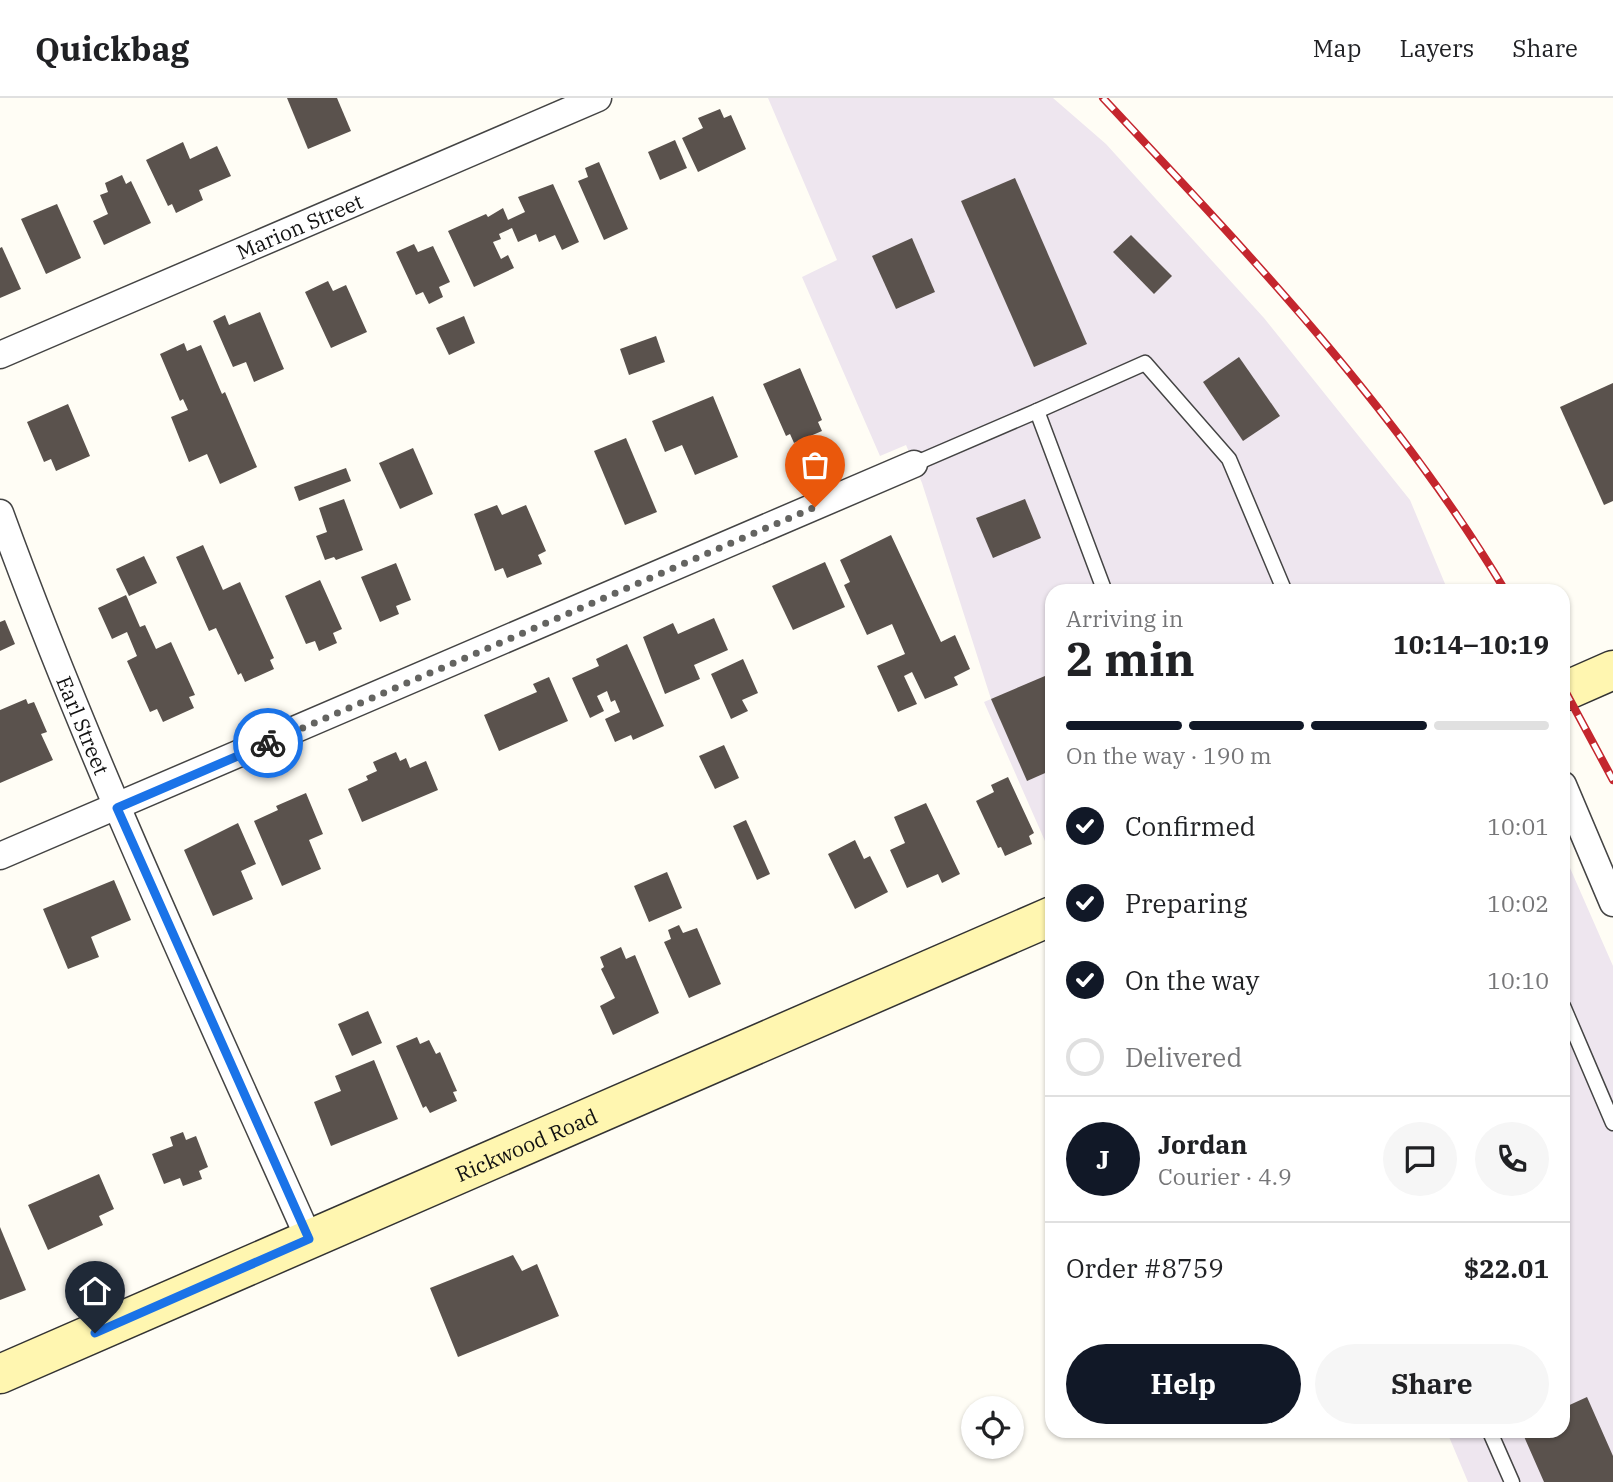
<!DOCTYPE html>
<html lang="en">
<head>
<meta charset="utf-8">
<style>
	:root { --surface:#fff; --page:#f6f6f6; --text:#202124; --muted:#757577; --line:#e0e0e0; --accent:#111827 }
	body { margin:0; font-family:"IBM Plex Serif",serif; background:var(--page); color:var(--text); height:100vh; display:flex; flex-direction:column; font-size:26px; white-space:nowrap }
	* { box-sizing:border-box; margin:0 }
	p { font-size:23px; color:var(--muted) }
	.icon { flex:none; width:38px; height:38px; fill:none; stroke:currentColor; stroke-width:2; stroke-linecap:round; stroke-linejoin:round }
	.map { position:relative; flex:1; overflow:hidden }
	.side { position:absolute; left:1045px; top:486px; width:525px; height:854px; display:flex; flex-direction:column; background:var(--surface); border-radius:21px; box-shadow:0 2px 5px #0004 }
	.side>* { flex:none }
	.tools { position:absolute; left:961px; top:1298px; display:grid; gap:14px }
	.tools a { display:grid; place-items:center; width:63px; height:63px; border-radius:50%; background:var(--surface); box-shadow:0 2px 5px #0004; font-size:35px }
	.pin { position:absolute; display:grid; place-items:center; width:60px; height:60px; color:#fff; margin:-72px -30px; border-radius:50% 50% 50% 0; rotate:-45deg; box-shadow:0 0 7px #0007 }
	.pin .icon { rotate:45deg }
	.courier { position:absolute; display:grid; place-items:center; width:70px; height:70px; margin:-35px; border:5px solid #1a73e8; border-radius:50%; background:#fff; color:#222; box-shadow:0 2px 9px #0007 }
	.overview em { font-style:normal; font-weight:700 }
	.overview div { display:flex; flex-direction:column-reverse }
	.overview { display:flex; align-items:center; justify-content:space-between; height:119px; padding:0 21px }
	h1 { font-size:46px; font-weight:700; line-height:52px }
	.bar { display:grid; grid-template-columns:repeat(4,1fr); gap:10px 7px; align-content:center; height:84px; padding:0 21px }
	.bar i { height:9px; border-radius:5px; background:var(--line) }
	.bar .on { background:var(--accent) }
	.bar p { grid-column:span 4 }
	.line { display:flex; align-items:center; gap:18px; padding:0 21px; border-top:2px solid var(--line) }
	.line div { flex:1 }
	.round { display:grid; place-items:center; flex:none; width:74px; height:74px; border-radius:37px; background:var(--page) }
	ol { padding:0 21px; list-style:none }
	li { display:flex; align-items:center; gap:21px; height:77px }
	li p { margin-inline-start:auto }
	li .icon { padding:7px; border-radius:50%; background:var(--accent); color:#fff; stroke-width:4 }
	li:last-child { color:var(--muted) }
	li i { width:38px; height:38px; border:4px solid var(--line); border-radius:50% }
	.cta { display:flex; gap:14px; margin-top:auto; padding:14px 21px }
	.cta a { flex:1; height:80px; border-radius:42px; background:var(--accent); color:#fff; font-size:28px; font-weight:700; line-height:80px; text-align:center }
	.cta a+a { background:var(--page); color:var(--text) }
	header { display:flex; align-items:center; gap:42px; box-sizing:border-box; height:98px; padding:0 35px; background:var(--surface); border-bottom:2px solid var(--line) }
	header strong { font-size:33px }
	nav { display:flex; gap:38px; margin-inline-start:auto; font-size:24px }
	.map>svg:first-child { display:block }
</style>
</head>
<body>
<header>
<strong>Quickbag</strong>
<nav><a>Map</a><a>Layers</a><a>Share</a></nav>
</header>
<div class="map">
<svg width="1613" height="1384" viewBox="0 0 1613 1384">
	<rect width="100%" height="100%" fill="#fffdf5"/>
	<g fill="#eee6ef">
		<path d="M768,0H1053L1106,46L1264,220L1410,402L1448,493L1052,494V759L984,604L991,601L922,385L906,347L880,358L802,179L837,162Z"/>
		<path d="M1563,754L1613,868V1384H1468L1447,1334H1563Z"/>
	</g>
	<g fill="#5a524d">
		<path d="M287,0H337L351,33L308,51Z"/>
		<path d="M720,11L724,20L731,17L746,51L698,74L682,40L703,30L698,20Z"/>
		<path d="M675,42L687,70L660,82L648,54Z"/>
		<path d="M183,44L190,61L217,48L231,78L199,92L203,102L176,115L172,106L168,108L146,62Z"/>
		<path d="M599,64L628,131L604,142L578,83L588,79L585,70Z"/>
		<path d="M122,77L126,86L131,83L151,125L104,147L93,123L108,116L100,97L108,94L105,85Z"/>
		<path d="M1015,80L1087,246L1034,269L961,103Z"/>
		<path d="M553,86L579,144L562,152L555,137L539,144L536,136L518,144L512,130L499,136L501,141L493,144L501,161L508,157L514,170L474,189L448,133L486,116L488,119L503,110L508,122L525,114L518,99Z"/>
		<path d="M57,106L81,160L46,176L21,121Z"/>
		<path d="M1131,137L1172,178L1154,196L1113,154Z"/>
		<path d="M912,140L935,194L896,211L872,158Z"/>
		<path d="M414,146L418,154L433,148L450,184L439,189L443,199L429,206L423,194L416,197L396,154Z"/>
		<path d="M2,149L21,191L0,200V150Z"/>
		<path d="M328,183L333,193L346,187L367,234L331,250L305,194Z"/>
		<path d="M260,214L284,271L254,284L246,264L233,269L213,223L225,217L229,227Z"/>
		<path d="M464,218L475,245L449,257L436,230Z"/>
		<path d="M656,238L665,264L629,277L620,251Z"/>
		<path d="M184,245L187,253L201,247L222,296L225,294L257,369L220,386L207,356L189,364L171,319L188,312L183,301L180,303L160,256Z"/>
		<path d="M1239,259L1280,318L1243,343L1203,284Z"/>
		<path d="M800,270L822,322L818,324L822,333L794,345L790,336L786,338L763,286Z"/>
		<path d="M1613,285V403L1604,407L1560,309Z"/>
		<path d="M713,298L738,359L695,377L682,347L665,354L652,323Z"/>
		<path d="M68,306L90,358L56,373L51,361L44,364L27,324Z"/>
		<path d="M626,340L657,414L625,427L594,353Z"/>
		<path d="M413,350L433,396L400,411L379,365Z"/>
		<path d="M346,370L351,383L299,403L294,389Z"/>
		<path d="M344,401L363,452L336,462L334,459L325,462L316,438L327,434L319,410Z"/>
		<path d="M1025,401L1041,440L993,460L976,420Z"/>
		<path d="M497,407L502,417L526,407L546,453L538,457L542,466L507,480L503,470L495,473L474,416Z"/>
		<path d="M891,437L941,544L955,537L970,571L954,579L958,587L925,601L912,574L904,578L917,606L898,614L877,568L905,556L892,526L867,537L844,487L850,484L840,462Z"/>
		<path d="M203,447L223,492L240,484L274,560L270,562L274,571L245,584L241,575L238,577L216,530L209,533L176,459Z"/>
		<path d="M144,458L157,485L129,498L116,471Z"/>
		<path d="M825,464L845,509L793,532L772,488Z"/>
		<path d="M396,465L411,502L396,508L399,516L380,524L361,479Z"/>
		<path d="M320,482L342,531L333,535L337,545L319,553L315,543L306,546L285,498Z"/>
		<path d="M126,497L140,529L145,527L156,551L171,544L195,597L189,599L194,610L163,624L157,611L150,614L127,563L137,558L127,534L112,541L98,510Z"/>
		<path d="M714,520L728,552L694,567L700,581L665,596L643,539L673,525L678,536Z"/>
		<path d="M5,522L15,546L0,553V524Z"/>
		<path d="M627,546L664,628L633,642L631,637L615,644L605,621L620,614L615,602L611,604L607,593L597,598L604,613L590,620L572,580L599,568L596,561Z"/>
		<path d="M743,561L758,595L742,602L748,613L731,621L711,576Z"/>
		<path d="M1052,575V672L1027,683L991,601Z"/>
		<path d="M549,579L568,623L499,653L484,617L537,594L533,586Z"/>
		<path d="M26,601L28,606L34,604L47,634L41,636L53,662L0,685V612Z"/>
		<path d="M724,647L739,680L715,691L699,658Z"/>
		<path d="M396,654L400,663L406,660L410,670L426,663L438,692L362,724L348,691L368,682L366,678L377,673L373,664Z"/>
		<path d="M1008,679L1034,735L1029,738L1032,746L1005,758L1001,749L998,750L976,703L994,694L991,687Z"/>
		<path d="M306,695L323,736L309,742L321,771L282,788L254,723L278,712L276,708Z"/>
		<path d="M926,705L960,776L942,785L938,776L907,790L890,752L905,745L894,719Z"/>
		<path d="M746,722L770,776L757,782L733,728Z"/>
		<path d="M238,725L256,766L241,773L253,801L213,818L184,752Z"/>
		<path d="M855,742L864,761L870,758L888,794L855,811L828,756Z"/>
		<path d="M667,774L682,810L649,824L634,788Z"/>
		<path d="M114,782L131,822L91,839L99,859L68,871L43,811Z"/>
		<path d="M679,827L683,835L697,830L721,886L689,900L664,844L671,841L668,832Z"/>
		<path d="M621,849L626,861L635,857L659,915L613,937L600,908L615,900L601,871L604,869L600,859Z"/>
		<path d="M368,913L382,945L352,958L338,926Z"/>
		<path d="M417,939L420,946L429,942L436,956L440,954L457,993L453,994L457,1003L430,1015L426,1008L423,1010L396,948Z"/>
		<path d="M374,962L398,1021L331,1048L314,1004L341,993L335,978Z"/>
		<path d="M183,1034L186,1042L196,1038L208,1069L199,1073L202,1081L183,1088L180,1080L164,1086L152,1056L173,1048L170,1039Z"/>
		<path d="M99,1076L114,1111L99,1118L103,1127L48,1152L28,1107Z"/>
		<path d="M0,1129L26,1192L0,1202Z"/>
		<path d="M513,1157L522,1173L537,1166L559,1218L458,1259L430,1190Z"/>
		<path d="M1587,1299L1613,1358V1384H1544L1522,1334H1563V1310Z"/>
	</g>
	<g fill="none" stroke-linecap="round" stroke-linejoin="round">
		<defs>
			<g id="service">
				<path d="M1037,313L1145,265L1229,361L1285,494"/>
				<path d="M914,366L1037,313L1105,494"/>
				<path d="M1563,908L1613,1025"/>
				<path d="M1490,1334L1512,1384"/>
			</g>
			<g id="minor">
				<path id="s1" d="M0,257L598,0"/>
				<path id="s2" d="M0,415C90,662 202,901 309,1141"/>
				<path d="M1563,687L1613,805"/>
				<path d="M0,758L914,366"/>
			</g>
			<g id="secondary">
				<path d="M1563,594L1613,572"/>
				<path id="s3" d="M0,1276L1052,818"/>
			</g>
		</defs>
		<use href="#service" stroke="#444" stroke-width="17"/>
		<use href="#minor" stroke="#444" stroke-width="29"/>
		<use href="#secondary" stroke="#333" stroke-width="41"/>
		<use href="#service" stroke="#fff" stroke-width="14"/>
		<use href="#minor" stroke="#fff" stroke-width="26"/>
		<use href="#secondary" stroke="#fff6b0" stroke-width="38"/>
		<defs>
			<g id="rail">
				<path d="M1103,0C1248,155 1396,310 1506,494"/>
				<path d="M1563,589L1613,682"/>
			</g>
		</defs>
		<use href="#rail" stroke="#c4262e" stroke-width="8"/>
		<use href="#rail" stroke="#fff" stroke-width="5" stroke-dasharray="16" stroke-linecap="butt"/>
	</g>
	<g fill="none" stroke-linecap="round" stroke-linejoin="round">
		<path stroke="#646461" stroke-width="7" stroke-dasharray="0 12.6" d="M268,645L815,409"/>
		<path stroke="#1a73e8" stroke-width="9" d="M95,1235L309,1141L117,710L268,645"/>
	</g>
	<g text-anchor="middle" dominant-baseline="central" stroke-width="7" stroke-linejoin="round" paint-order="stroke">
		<g font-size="21" fill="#111" stroke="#fff">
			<text stroke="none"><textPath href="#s1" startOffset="326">Marion Street</textPath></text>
			<text stroke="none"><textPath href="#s2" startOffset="228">Earl Street</textPath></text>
			<text stroke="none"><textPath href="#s3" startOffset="574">Rickwood Road</textPath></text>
		</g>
	</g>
</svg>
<div class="tools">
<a><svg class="icon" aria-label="locate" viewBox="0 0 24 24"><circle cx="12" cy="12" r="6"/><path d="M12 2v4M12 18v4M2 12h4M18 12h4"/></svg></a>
</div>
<div class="pin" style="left:815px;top:409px;background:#ea580c"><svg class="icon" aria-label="bag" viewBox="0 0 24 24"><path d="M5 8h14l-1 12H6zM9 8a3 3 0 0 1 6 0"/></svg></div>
<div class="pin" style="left:95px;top:1235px;background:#1f2937"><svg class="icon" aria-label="home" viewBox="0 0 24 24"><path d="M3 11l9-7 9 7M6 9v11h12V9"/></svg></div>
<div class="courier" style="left:268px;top:645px"><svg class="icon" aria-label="bike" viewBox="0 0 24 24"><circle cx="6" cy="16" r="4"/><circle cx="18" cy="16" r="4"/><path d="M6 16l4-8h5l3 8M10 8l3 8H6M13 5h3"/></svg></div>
<section class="side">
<div class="overview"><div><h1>2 min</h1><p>Arriving in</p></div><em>10:14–10:19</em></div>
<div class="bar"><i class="on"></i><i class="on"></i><i class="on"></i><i></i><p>On the way · 190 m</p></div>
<ol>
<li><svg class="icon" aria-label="check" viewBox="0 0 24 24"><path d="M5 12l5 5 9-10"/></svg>Confirmed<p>10:01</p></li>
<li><svg class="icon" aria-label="check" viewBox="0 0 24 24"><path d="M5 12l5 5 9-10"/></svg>Preparing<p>10:02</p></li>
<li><svg class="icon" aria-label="check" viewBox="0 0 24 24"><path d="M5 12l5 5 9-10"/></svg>On the way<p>10:10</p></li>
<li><i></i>Delivered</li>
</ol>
<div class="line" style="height:126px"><b class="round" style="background:var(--accent);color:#fff">J</b><div><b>Jordan</b><p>Courier · 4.9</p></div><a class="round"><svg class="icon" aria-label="chat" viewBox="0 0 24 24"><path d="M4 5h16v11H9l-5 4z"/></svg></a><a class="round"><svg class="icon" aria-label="phone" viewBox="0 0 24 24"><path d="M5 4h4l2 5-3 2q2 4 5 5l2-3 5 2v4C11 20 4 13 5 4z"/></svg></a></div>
<div class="line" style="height:91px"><div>Order #8759</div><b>$22.01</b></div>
<div class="cta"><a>Help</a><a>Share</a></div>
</section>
</div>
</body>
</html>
